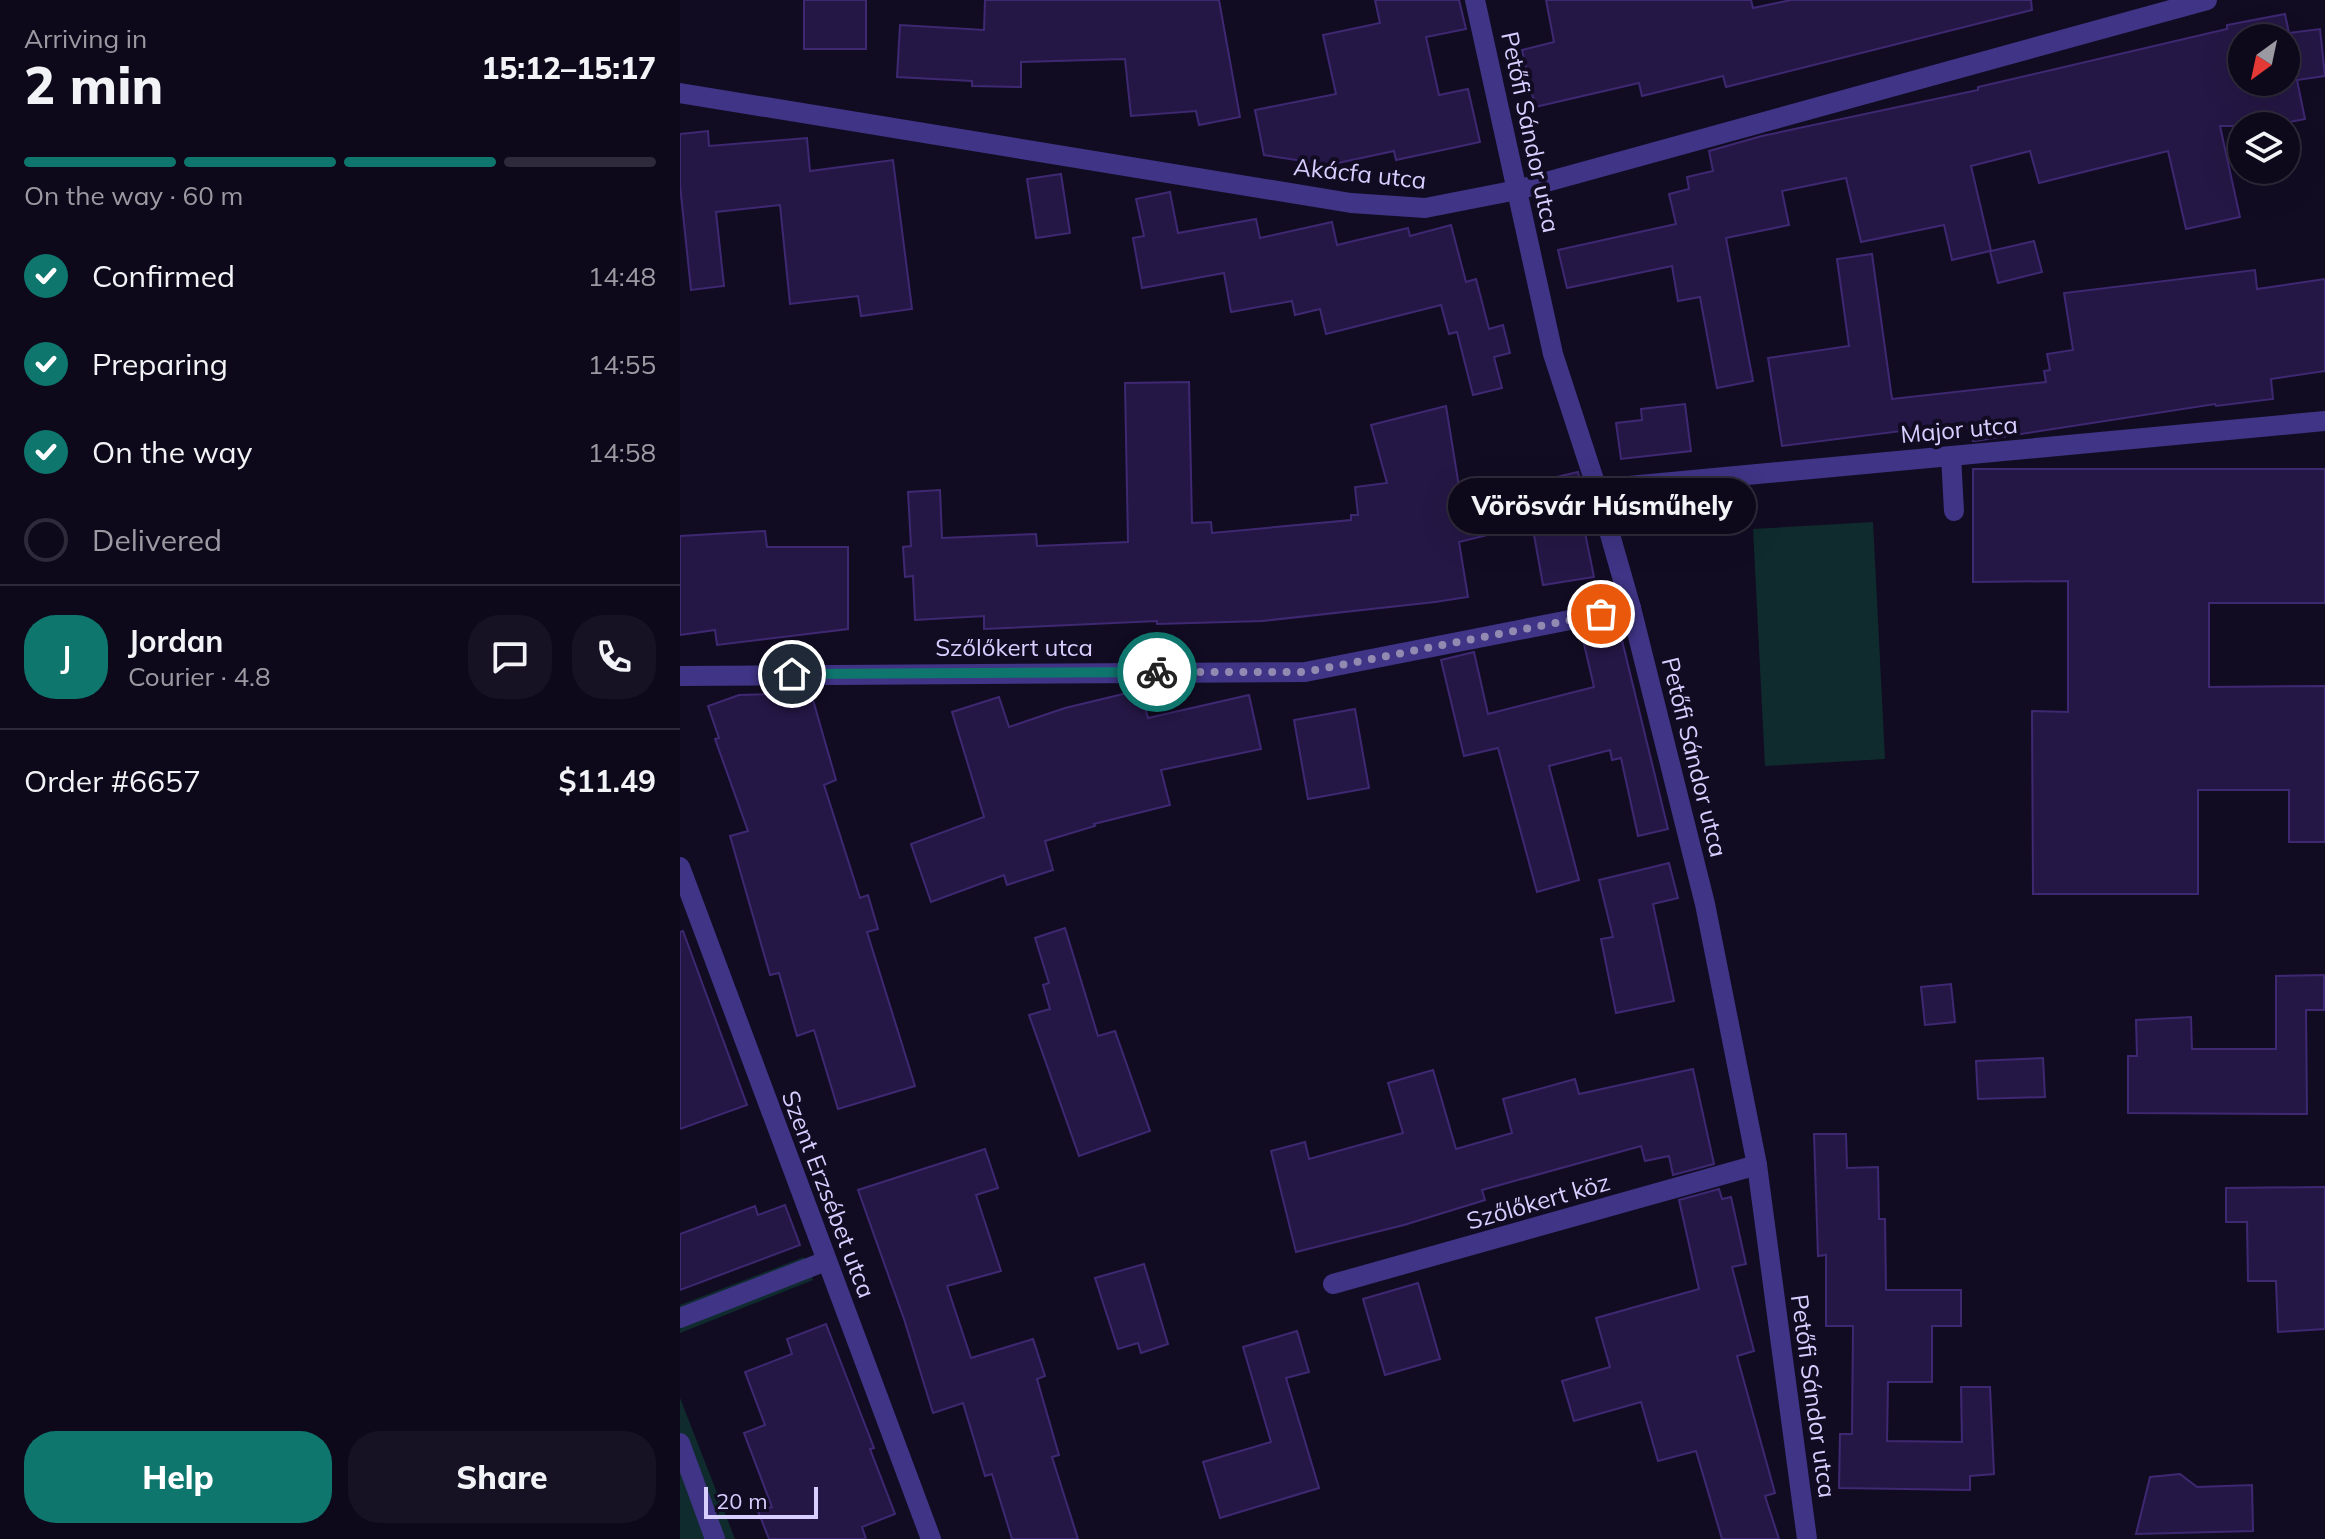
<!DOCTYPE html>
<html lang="en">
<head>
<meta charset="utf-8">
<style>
	:root { --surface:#0e091a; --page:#171223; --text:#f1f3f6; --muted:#9b9aa2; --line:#2e2a39; --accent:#0f766e }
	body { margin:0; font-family:Mulish,sans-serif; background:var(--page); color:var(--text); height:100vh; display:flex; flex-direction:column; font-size:30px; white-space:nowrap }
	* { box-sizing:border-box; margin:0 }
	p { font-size:26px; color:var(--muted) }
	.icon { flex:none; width:44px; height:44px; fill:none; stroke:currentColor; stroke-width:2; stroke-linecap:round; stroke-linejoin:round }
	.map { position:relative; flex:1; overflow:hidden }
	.sheet { display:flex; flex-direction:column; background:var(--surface); width:680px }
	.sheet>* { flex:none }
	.needle { width:52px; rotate:213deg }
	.controls { position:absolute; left:1548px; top:24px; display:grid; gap:16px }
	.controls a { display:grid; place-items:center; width:72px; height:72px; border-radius:50%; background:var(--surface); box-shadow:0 8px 32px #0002,0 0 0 2px var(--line); font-size:40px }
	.scale { position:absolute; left:24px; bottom:20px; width:114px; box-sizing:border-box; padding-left:8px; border:4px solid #d8ceff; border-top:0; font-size:22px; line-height:28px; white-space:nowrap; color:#d8ceff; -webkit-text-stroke:6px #120c23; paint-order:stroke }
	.pin { position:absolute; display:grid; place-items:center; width:68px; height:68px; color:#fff; margin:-34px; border:4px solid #fff; border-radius:50%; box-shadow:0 2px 8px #0007 }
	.courier { position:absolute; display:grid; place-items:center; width:80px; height:80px; margin:-40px; border:6px solid #0f766e; border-radius:50%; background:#fff; color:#222; box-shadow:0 2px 10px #0007 }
	.bubble { position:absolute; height:56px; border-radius:28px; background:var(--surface); box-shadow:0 8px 32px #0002,0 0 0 2px var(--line); font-size:26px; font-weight:800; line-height:56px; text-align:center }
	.overview em { font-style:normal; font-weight:800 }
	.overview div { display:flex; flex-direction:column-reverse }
	.overview { display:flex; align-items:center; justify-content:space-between; height:136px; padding:0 24px }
	h1 { font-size:52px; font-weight:800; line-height:60px }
	.bar { display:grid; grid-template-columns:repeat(4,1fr); gap:12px 8px; align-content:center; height:96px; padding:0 24px }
	.bar i { height:10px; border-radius:6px; background:var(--line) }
	.bar .selected { background:var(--accent) }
	.bar p { grid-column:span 4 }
	.line { display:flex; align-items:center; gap:20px; padding:0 24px; border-top:2px solid var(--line) }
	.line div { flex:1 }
	.round { display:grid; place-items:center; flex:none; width:84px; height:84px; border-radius:32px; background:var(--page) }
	ol { padding:0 24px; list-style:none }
	li { display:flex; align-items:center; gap:24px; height:88px }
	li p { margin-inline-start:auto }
	li .icon { padding:8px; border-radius:50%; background:var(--accent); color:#fff; stroke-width:4 }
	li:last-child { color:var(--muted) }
	li i { width:44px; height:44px; border:4px solid var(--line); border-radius:50% }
	.action { display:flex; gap:16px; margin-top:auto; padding:16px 24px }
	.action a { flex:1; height:92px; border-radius:32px; background:var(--accent); color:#fff; font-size:32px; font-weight:800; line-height:92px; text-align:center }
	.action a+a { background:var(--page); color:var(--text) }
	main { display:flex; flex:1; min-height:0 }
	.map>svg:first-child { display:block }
</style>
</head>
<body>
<main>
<section class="sheet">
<div class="overview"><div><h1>2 min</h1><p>Arriving in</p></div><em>15:12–15:17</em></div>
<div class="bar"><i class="selected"></i><i class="selected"></i><i class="selected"></i><i></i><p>On the way · 60 m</p></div>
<ol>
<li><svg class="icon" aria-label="check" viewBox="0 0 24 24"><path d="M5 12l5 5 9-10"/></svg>Confirmed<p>14:48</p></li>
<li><svg class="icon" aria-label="check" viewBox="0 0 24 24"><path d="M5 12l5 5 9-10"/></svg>Preparing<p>14:55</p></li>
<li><svg class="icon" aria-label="check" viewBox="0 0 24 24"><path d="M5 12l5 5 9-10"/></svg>On the way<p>14:58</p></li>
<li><i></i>Delivered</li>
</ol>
<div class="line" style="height:144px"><b class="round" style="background:var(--accent);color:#fff">J</b><div><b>Jordan</b><p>Courier · 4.8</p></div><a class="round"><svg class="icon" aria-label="chat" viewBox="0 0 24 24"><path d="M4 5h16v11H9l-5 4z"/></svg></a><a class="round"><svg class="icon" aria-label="phone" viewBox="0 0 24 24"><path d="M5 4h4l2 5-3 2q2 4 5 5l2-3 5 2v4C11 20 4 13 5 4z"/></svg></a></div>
<div class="line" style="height:104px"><div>Order #6657</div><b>$11.49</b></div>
<div class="action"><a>Help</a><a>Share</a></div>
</section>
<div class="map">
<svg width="1645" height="1539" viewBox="0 0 1645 1539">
	<rect width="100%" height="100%" fill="#120c23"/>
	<g fill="#0f2b2d">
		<path d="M1193,522L1205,759L1085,766L1073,529Z"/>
		<path d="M124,1257L133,1280L0,1333V1305Z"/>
		<path d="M0,1398L55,1539H0Z"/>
	</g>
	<g fill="#251745" stroke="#3e2872" stroke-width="2" fill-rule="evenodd">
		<rect x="124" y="0" width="62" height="49"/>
		<path d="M305,0H539L560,117L519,125L516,111L451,116L445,59L341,62V87L292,86V81L217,77L220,25L304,30Z"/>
		<path d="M695,0H779L786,29L746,37L759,95L788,89L800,142L716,160L714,151L649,165L584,155L575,110L656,94L643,35L700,23Z"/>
		<path d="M866,0H1071L1073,8L1111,0H1351L1352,10L1046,87L1043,76L962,96L959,83L855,107L842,50L874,42Z"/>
		<path d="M1605,14L1609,33L1640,29L1645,76L1617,80L1625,119L1590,126H1540L1560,217L1506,229L1488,151L1359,183L1350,151L1291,166L1311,251L1354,241L1362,272L1318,283L1310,251L1272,260L1264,225L1181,242L1166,178L1102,191L1109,225L1046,238L1073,381L1037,388L1020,297L998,301L992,266L887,288L878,250L996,224L989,194L1009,189L1007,177L1033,171L1029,151L1082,136L1298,90V87L1547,29V25ZM1562,38H1606V82H1562Z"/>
		<path d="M28,131L29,146L127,138L130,171L213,160L232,309L181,316L178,296L110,304L100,205L36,212L44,286L11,290L0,185V134Z"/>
		<path d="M381,174L390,233L356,238L347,179Z"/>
		<path d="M490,192L498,233L576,219L580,238L652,222L657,245L728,228L730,236L771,225L786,282L796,279L809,329L823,325L830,353L814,357L822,388L793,395L777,332L769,334L761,305L646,334L640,309L615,315L612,301L551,312L544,273L462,288L453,238L464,236L456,199Z"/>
		<path d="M1192,254L1212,399L1366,382L1364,371L1370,370L1367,354L1393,350L1384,293L1575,270L1577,289L1645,279V371L1591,379L1593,399L1536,406L1535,404L1295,441H1293V427L1254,432L1253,427L1102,446L1088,358L1169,346L1157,259Z"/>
		<path d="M509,382L512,523L531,522L532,533L671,520V515H678L675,487L707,483L691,425L766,406L781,499L898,472L907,511L901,513L914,577L863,585L852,524L779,542L788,597L755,602L582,621L477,624V621L304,629V616L235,620L233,576L225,577L223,547L231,546L228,492L260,490L262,538L356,534L357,546L448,542L445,383Z"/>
		<path d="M1005,404L1011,451L941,459L936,423L962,420L961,409Z"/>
		<path d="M1293,469H1645V603H1529V687L1645,686V842H1609V790H1518V894H1353L1352,711L1388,712V581L1293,582Z"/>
		<path d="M85,531L87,547H168V629L37,645L35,630L0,635V536Z"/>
		<path d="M938,624L988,829L958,836L941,758L932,760L930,750L869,766L899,880L857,892L818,748L784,756L761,660L794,652L808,714L914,687L901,631Z"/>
		<path d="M460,690L468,718L569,695L581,749L481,770L490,805L414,824L415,826L365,841L373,870L327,885L324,875L251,902L231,844L304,817L272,712L319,697L329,727L385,708Z"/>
		<path d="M131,693L156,780L144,785L180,898L188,895L198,929L187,932L235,1086L158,1109L134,1030L117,1036L99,973L90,975L50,836L68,831L35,739L39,738L28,706L59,695Z"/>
		<path d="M675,709L689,788L628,799L614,720Z"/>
		<path d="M989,863L998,898L973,904L994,1001L936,1013L921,939L933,937L919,880Z"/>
		<path d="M385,928L418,1036L435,1031L470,1131L399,1156L349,1015L370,1009L363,985L369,983L355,938Z"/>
		<path d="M3,931L67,1105L0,1129V932Z"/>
		<path d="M1644,975V1010H1626L1627,1114L1448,1113V1056H1457L1456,1020L1511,1017L1512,1049H1596V976Z"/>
		<path d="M1271,984L1275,1022L1245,1025L1241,987Z"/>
		<path d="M1363,1058L1365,1097L1298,1099L1296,1061Z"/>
		<path d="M1013,1069L1034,1164L993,1175L989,1156L965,1161L961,1146L802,1190L805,1200L724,1225L616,1252L591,1151L625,1142L629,1159L723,1133L708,1083L753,1070L776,1149L832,1133L823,1099L895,1079L899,1094Z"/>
		<path d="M1134,1134H1166L1167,1168L1198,1167L1199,1219H1205L1206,1290H1281V1326H1252V1382H1208L1207,1441L1282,1442L1281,1387H1310L1314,1474L1290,1476V1490L1159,1488L1160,1434H1172L1173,1326H1146V1255L1138,1256Z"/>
		<path d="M305,1149L318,1188L296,1195L321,1271L267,1286L291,1358L353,1339L365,1376L357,1379L379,1455L372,1457L398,1539H332L312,1474L305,1476L283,1403L253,1413L224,1319L178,1190Z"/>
		<path d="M1645,1187V1329L1598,1332L1596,1281H1568L1567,1222H1546V1188Z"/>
		<path d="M1039,1189L1042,1199L1051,1197L1066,1264L1052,1267L1074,1351L1057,1356L1095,1493L1085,1496L1099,1539H1042L1016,1451L978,1461L961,1402L894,1421L882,1381L930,1367L916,1318L1019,1289L999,1200Z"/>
		<path d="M105,1205L120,1245L0,1290V1234L75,1206L78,1215Z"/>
		<path d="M464,1264L488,1344L461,1353L458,1343L438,1349L415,1278Z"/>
		<path d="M738,1283L760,1359L705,1375L683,1299Z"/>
		<path d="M146,1324L194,1448L190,1449L215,1514L182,1527L186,1539H89L78,1511L92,1507L64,1433L85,1425L65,1372L112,1354L107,1339Z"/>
		<path d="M617,1331L629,1372L606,1378L639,1488L540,1518L523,1462L591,1442L563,1347Z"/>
		<path d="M1500,1474L1517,1487L1572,1485L1573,1531L1456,1534L1470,1477Z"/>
	</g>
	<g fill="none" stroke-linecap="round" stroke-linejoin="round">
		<g stroke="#3f3485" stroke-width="20">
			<path d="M795,0L873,354L917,489L951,608L1025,904L1077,1165L1127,1539"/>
			<path d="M0,93L671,203L745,208L837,190L1527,0"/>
			<path d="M1271,456L1274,511"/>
			<path d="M917,489L1645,421"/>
			<path d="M0,676L625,672L951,608"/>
			<path d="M0,867L251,1539"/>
			<path d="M653,1284L1077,1165"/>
			<path d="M0,1318L146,1261"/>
			<path d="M0,1443L35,1539"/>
		</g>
	</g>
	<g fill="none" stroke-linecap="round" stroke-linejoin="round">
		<path stroke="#938ab2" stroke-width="8" stroke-dasharray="0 14.4" d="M477,672H625L921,614"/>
		<path stroke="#0f766e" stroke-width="10" d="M112,674L477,672"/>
	</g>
	<g text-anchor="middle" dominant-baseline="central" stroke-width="8" stroke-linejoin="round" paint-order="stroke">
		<g font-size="24" fill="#d8ceff" stroke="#120c23">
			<text transform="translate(851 132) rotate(78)">Petőfi Sándor utca</text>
			<text transform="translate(680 173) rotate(6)">Akácfa utca</text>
			<text transform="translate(1279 429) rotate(-5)">Major utca</text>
			<text x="334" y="647">Szőlőkert utca</text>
			<text transform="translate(1015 757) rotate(76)">Petőfi Sándor utca</text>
			<text transform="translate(149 1194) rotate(69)">Szent Erzsébet utca</text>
			<text transform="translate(858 1201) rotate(-16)">Szőlőkert köz</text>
			<text transform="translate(1134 1396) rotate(82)">Petőfi Sándor utca</text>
		</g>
	</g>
</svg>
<div class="controls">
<a><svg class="needle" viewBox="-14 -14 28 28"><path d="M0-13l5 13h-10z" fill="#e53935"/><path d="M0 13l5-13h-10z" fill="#9b9aa2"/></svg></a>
<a><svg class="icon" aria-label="layers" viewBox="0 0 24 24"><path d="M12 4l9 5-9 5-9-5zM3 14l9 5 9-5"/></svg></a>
</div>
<div class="scale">20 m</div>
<div class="pin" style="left:921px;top:614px;background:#ea580c"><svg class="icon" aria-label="bag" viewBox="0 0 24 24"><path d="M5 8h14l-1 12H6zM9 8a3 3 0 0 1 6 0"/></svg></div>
<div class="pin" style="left:112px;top:674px;background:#1f2937"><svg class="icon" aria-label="home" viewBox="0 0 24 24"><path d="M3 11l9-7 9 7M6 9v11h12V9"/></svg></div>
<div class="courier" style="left:477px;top:672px"><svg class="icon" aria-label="bike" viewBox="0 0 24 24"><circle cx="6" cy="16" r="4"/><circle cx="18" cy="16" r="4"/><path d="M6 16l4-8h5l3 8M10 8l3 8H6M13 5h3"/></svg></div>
<div class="bubble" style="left:768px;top:478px;width:308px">Vörösvár Húsműhely</div>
</div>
</main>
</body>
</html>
